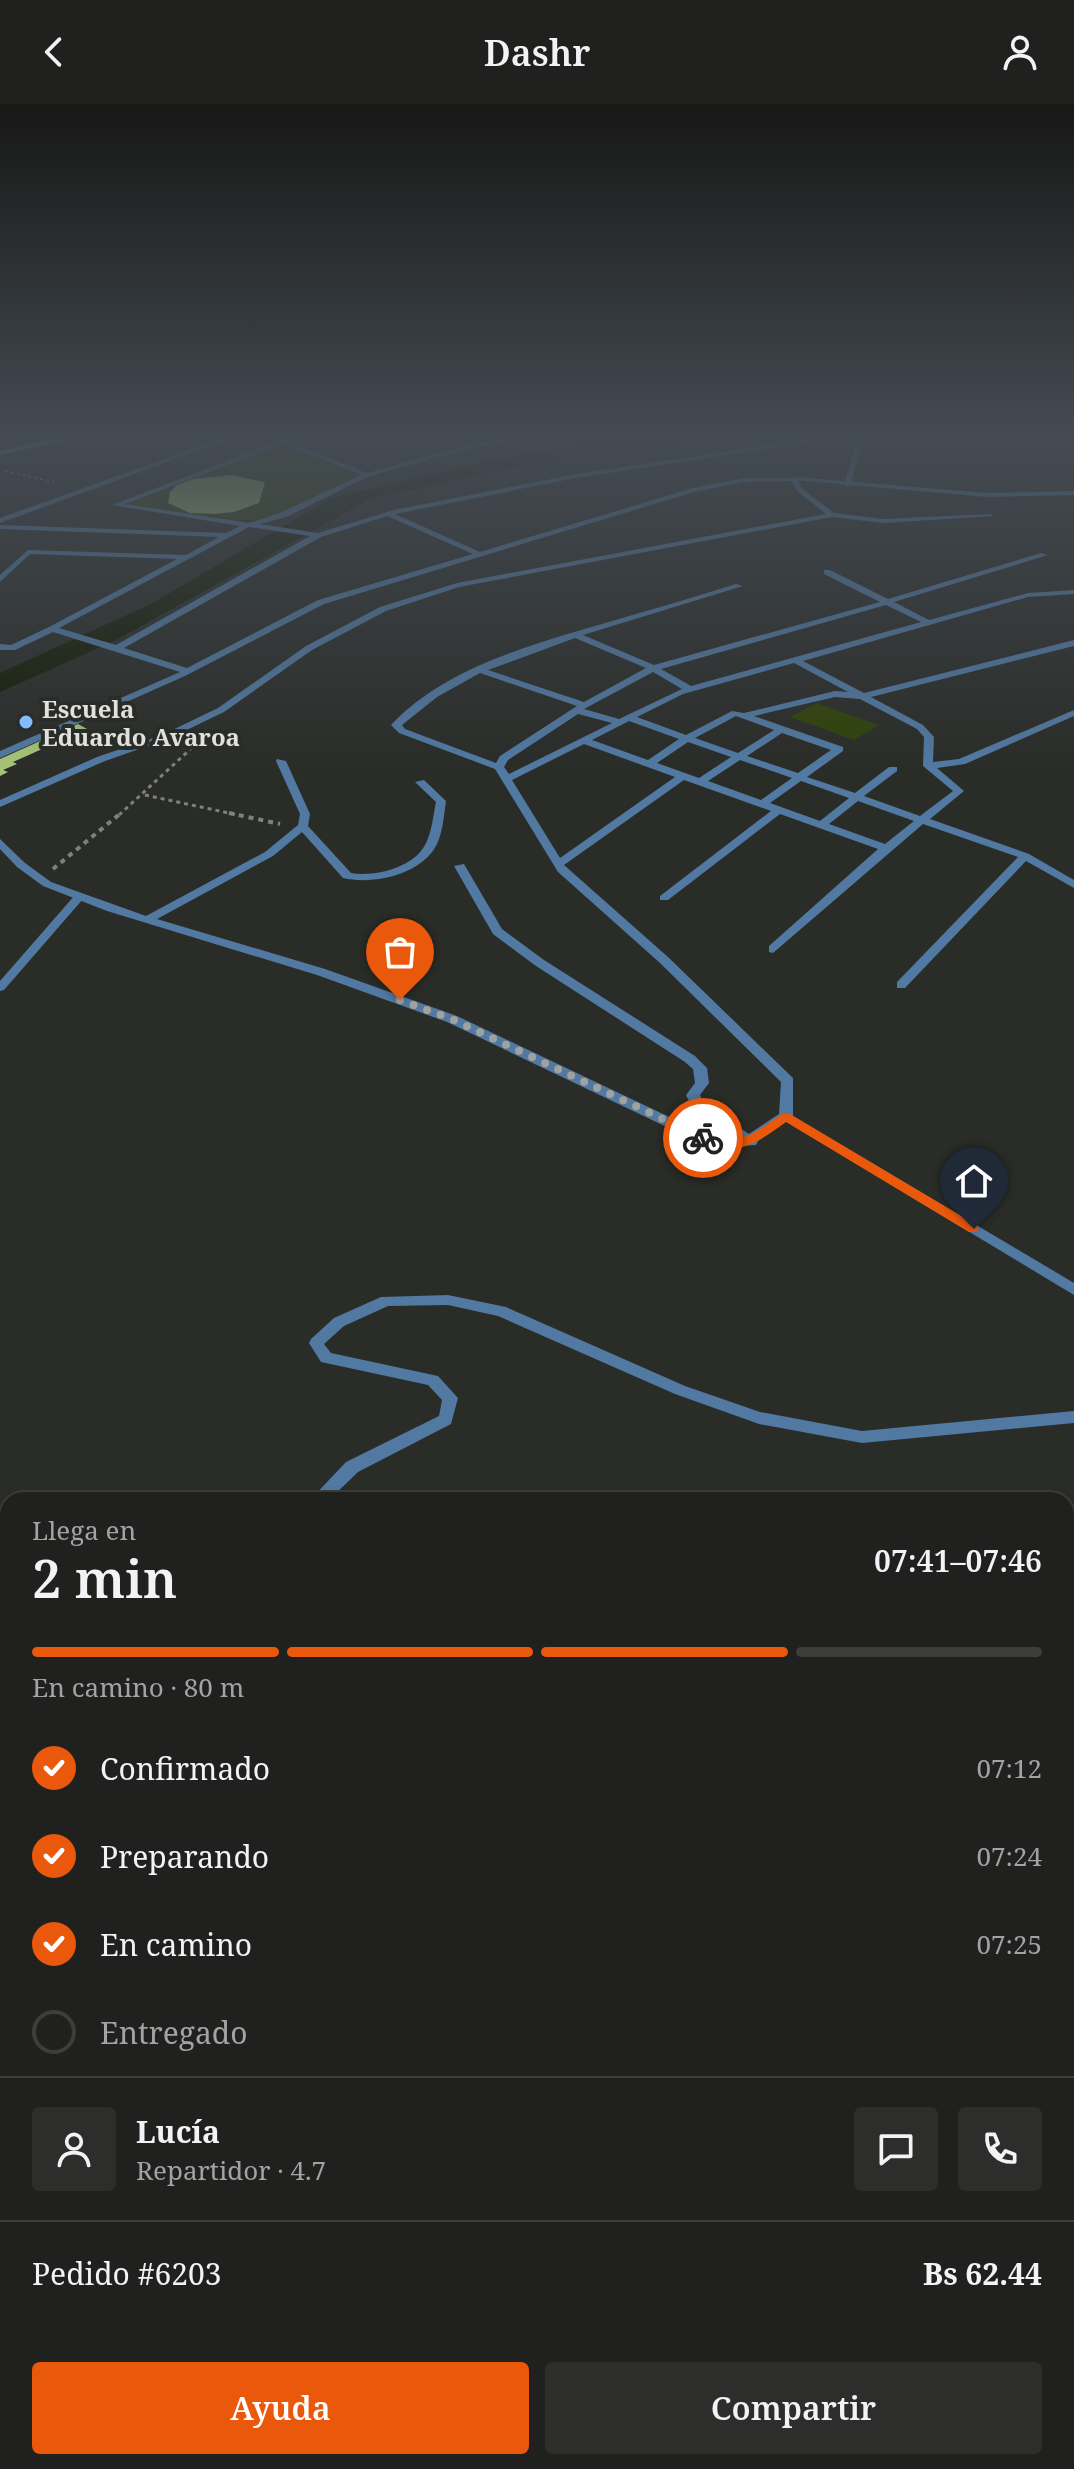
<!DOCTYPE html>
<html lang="es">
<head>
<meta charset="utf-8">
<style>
	:root { --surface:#20211e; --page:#2d2e2b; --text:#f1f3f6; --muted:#a2a3a4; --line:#3d3e3c; --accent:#ea580c }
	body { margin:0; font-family:"Noto Serif",serif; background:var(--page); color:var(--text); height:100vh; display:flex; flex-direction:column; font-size:30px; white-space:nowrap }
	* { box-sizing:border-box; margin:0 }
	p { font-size:26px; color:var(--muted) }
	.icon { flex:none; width:44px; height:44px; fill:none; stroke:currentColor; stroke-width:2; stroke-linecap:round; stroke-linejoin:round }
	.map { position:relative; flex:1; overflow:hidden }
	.details { position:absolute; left:0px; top:1388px; width:1074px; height:978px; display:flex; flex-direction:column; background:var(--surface); border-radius:24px 24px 0 0; box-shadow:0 4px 12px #0003,0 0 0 2px var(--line) }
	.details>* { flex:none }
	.pin { position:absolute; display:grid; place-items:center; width:68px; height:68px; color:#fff; margin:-82px -34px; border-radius:50% 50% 50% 0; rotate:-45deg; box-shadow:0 0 8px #0007 }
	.pin .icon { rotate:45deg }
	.courier { position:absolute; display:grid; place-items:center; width:80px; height:80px; margin:-40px; border:6px solid #ea580c; border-radius:50%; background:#fff; color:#222; box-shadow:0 2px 10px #0007 }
	.head em { font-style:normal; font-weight:600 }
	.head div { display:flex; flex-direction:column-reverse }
	.head { display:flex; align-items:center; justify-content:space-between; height:136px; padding:0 32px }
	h1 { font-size:52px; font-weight:600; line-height:60px }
	.bar { display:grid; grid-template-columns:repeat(4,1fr); gap:12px 8px; align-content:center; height:96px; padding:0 32px }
	.bar i { height:10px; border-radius:6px; background:var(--line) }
	.bar .current { background:var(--accent) }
	.bar p { grid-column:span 4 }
	.line { display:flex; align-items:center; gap:20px; padding:0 32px; border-top:2px solid var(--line) }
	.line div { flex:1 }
	.round { display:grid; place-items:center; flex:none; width:84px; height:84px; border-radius:8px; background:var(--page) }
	ol { padding:0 32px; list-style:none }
	li { display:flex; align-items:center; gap:24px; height:88px }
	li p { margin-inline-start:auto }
	li .icon { padding:8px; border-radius:50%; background:var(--accent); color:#fff; stroke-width:4 }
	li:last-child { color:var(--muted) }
	li i { width:44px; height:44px; border:4px solid var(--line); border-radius:50% }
	.button { display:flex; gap:16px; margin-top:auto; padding:16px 32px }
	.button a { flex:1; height:92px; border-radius:8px; background:var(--accent); color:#fff; font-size:32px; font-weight:600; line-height:92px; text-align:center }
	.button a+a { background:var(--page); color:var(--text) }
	header { display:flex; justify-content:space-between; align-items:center; height:104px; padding:0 32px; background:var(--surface); font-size:36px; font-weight:600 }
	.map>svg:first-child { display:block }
</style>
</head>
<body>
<header><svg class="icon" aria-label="back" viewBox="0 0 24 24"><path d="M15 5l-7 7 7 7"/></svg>Dashr<svg class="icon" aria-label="person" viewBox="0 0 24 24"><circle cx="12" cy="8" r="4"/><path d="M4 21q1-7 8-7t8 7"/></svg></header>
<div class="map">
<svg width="1074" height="2365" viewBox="0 0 1074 2365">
	<rect width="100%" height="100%" fill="#2a2c28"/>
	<g fill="#304209">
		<path d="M272,343H283L355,372V378L267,415L221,417L132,403L130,398Z"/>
		<path d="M816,599L879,621L854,636L790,613Z"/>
	</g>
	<path fill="#141d05" d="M649,333H731L563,352L370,395L116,536L0,588V569L151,500L331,394L515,351Z"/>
	<g fill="#a6c475">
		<path d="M231,371L265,378L259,399L234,408L214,410L190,409L168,399L170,388L177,381L194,375Z"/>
		<path d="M78,620L87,625L13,658L17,660L3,666L8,668L0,672V655Z"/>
	</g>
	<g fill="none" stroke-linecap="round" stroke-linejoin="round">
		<path stroke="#80817e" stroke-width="2" stroke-dasharray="3 3" stroke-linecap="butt" d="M5,367L54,378"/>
		<g stroke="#80817e" stroke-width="3" stroke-dasharray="4 4" stroke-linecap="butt">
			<path d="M145,691L238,711"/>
			<path d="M119,711L196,640"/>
		</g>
		<g stroke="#80817e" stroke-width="4" stroke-dasharray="5 5" stroke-linecap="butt">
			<path d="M229,709L280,720"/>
			<path d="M53,765L121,709"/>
		</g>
		<g fill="#5179a1" fill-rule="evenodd">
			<path d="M79,790L83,791V795L4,886L0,887V877L75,791Z"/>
			<path d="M786,1008L1074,1179V1191L782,1015L780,1012L782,1009Z"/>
			<path d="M448,1191L506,1203L685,1282L760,1308L862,1327L1074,1307V1319L862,1339L759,1320L675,1290L498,1212L448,1201L388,1202L344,1222L324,1240L331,1249L438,1272L458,1294L451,1320L358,1368L329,1396H310L346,1358L439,1312L442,1296L428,1281L321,1258L309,1239L311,1235L334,1214L381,1193Z"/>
			<path d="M8,1720V1744L0,1748V1724Z"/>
			<path d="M1074,1892V1914L1066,1916V1894Z"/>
			<path d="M8,2034V2056L0,2057V2035Z"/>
		</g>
		<g fill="#5179a1" fill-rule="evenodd">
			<path d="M226,333H236L0,419V414Z"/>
			<path d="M268,333H278L367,369L477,339L533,333L477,343L369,372L286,413L260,420L318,429L394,406L576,370L824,333H843L576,374L395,410L480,448L693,384L744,374H797L802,385L834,409L883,415L990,410L994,412L883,419L832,413L459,483L386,507L312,546L224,608L168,635L105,657L0,703V696L97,653L162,631L218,604L306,542L380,503L457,479L826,410L797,387L792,377L744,378L694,388L324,500L185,572L0,654V647L180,568L53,528L15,546H0V540L11,541L49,523L177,455L30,450L0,478V471L28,446L186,451L219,433L0,425V421L226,429L240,422L112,401L277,338ZM283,340L361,371L280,409L249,419L125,400ZM387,412L473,450L318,496L187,564L124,544L321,433ZM249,423L310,432L116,541L59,524Z"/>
			<path d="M858,333H864L850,381L847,383L844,381Z"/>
			<path d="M1041,449L1048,451L894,498L929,516L1028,489L1074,486V490L1028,493L803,557L864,589L1074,536V542L871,593L923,621L934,633L933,658L959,655L1074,606V612L965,660L937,664L964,687L930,715L1029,750L1074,776V784L1026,757L905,884H897V878L1018,753L923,720L773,849L769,848V842L878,745L780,710L668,796H660V792L771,707L684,676L564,761L668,853L793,974V1012L758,1037L756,1041L726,1043L694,1036L447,918L317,871L107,807L43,782L17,763L0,745V735L25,759L51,778L146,812L265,748L298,721L300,710L276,657L277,655L286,657L310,710L308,722L351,769C374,773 413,764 425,741C432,728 433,712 436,698L415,678L424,676L446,697C444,711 443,727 437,740C422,771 373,781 343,774L302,728L273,752L157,815L325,865L457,912L703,1029L734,1033L693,1006L686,991L695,979L693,965L685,958L536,862L493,830L454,762L464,760L502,825L544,856L695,952L707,964L709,979L700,991L704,1000L749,1030L779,1010L781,978L660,859L558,768L495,665L399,629L391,621C446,562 537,539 612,517C653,505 695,493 736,480L743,482L583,531L654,561L880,498L824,470V466H830L888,495ZM886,501L921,518L691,582L661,565ZM575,534L646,564L584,598L488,566ZM794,559L848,588L835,587L744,609L732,607L686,631L637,613L683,590ZM653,568L682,585L619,615L584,605ZM480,569L577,602L500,652L496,659L405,625L402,621L437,593ZM835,593L860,595L917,625L924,633L923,662L953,687L920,712L864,692L897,667V663H889L855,689L807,673L843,647V643L754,612ZM578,610L612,619L509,670L504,663L508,656ZM736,612L774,626L738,649L695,634ZM629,617L679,635L648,656L592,636ZM782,629L831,646L798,669L747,652ZM688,638L731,653L699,674L657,659ZM584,640L675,673L560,754L512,676ZM740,656L792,674L761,696L708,677ZM801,677L849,694L820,717L770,699ZM858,697L914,717L885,740L829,720Z"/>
		</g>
		<path fill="#5179a1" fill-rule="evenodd" d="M795,373L987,389L1074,387V391L987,393L793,376Z"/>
		<g fill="#94c5f6" fill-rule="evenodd">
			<path d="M61,333H79L0,351V347Z"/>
			<path d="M1043,333H1074V337L1047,335Z"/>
		</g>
	</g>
	<linearGradient id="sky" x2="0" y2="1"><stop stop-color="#171816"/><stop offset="0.5" stop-color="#444b53"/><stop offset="1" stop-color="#444b53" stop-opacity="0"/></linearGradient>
	<rect width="1074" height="665" fill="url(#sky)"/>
	<path fill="#ea580c" d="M782,1010H790L978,1122V1128H969L786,1018C759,1038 730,1058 697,1034L703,1030C743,1040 749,1033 782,1010Z"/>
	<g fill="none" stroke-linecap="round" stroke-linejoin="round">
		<path stroke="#a0a29e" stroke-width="8" stroke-dasharray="0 14.4" d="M400,896L452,915L703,1034"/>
	</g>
	<circle fill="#80bdfa" stroke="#2a2c28" stroke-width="3" cx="26" cy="618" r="8"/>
	<g text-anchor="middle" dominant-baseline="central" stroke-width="8" stroke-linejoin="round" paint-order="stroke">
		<g font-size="24" font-weight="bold" fill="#e0e1de" stroke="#2a2c28" text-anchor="start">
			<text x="42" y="604">Escuela<tspan x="42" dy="28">Eduardo Avaroa</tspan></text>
		</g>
	</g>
</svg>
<div class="pin" style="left:400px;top:896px;background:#ea580c"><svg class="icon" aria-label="bag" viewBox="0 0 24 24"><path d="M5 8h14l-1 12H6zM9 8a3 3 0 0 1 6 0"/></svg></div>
<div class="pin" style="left:974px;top:1125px;background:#1f2937"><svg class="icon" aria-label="home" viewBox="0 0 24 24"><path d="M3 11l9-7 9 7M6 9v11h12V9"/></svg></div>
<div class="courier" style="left:703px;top:1034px"><svg class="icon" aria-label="bike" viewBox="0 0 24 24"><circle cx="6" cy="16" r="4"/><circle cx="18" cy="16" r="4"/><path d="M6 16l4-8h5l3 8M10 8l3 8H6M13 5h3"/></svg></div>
<section class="details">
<div class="head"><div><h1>2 min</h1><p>Llega en</p></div><em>07:41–07:46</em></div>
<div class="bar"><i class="current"></i><i class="current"></i><i class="current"></i><i></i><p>En camino · 80 m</p></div>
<ol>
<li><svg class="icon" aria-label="check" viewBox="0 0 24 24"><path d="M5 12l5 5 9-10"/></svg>Confirmado<p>07:12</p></li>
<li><svg class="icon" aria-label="check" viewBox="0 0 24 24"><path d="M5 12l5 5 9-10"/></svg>Preparando<p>07:24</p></li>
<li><svg class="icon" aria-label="check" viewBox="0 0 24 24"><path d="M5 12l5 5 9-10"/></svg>En camino<p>07:25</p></li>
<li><i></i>Entregado</li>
</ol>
<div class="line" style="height:144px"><a class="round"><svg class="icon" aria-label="person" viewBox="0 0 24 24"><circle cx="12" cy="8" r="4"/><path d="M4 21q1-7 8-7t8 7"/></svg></a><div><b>Lucía</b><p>Repartidor · 4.7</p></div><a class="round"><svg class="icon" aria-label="chat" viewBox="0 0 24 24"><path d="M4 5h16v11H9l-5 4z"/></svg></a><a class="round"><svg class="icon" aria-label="phone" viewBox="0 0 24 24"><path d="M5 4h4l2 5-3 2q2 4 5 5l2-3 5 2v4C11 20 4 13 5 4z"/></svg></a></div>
<div class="line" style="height:104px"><div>Pedido #6203</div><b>Bs 62.44</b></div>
<div class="button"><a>Ayuda</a><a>Compartir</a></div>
</section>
</div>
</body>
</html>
